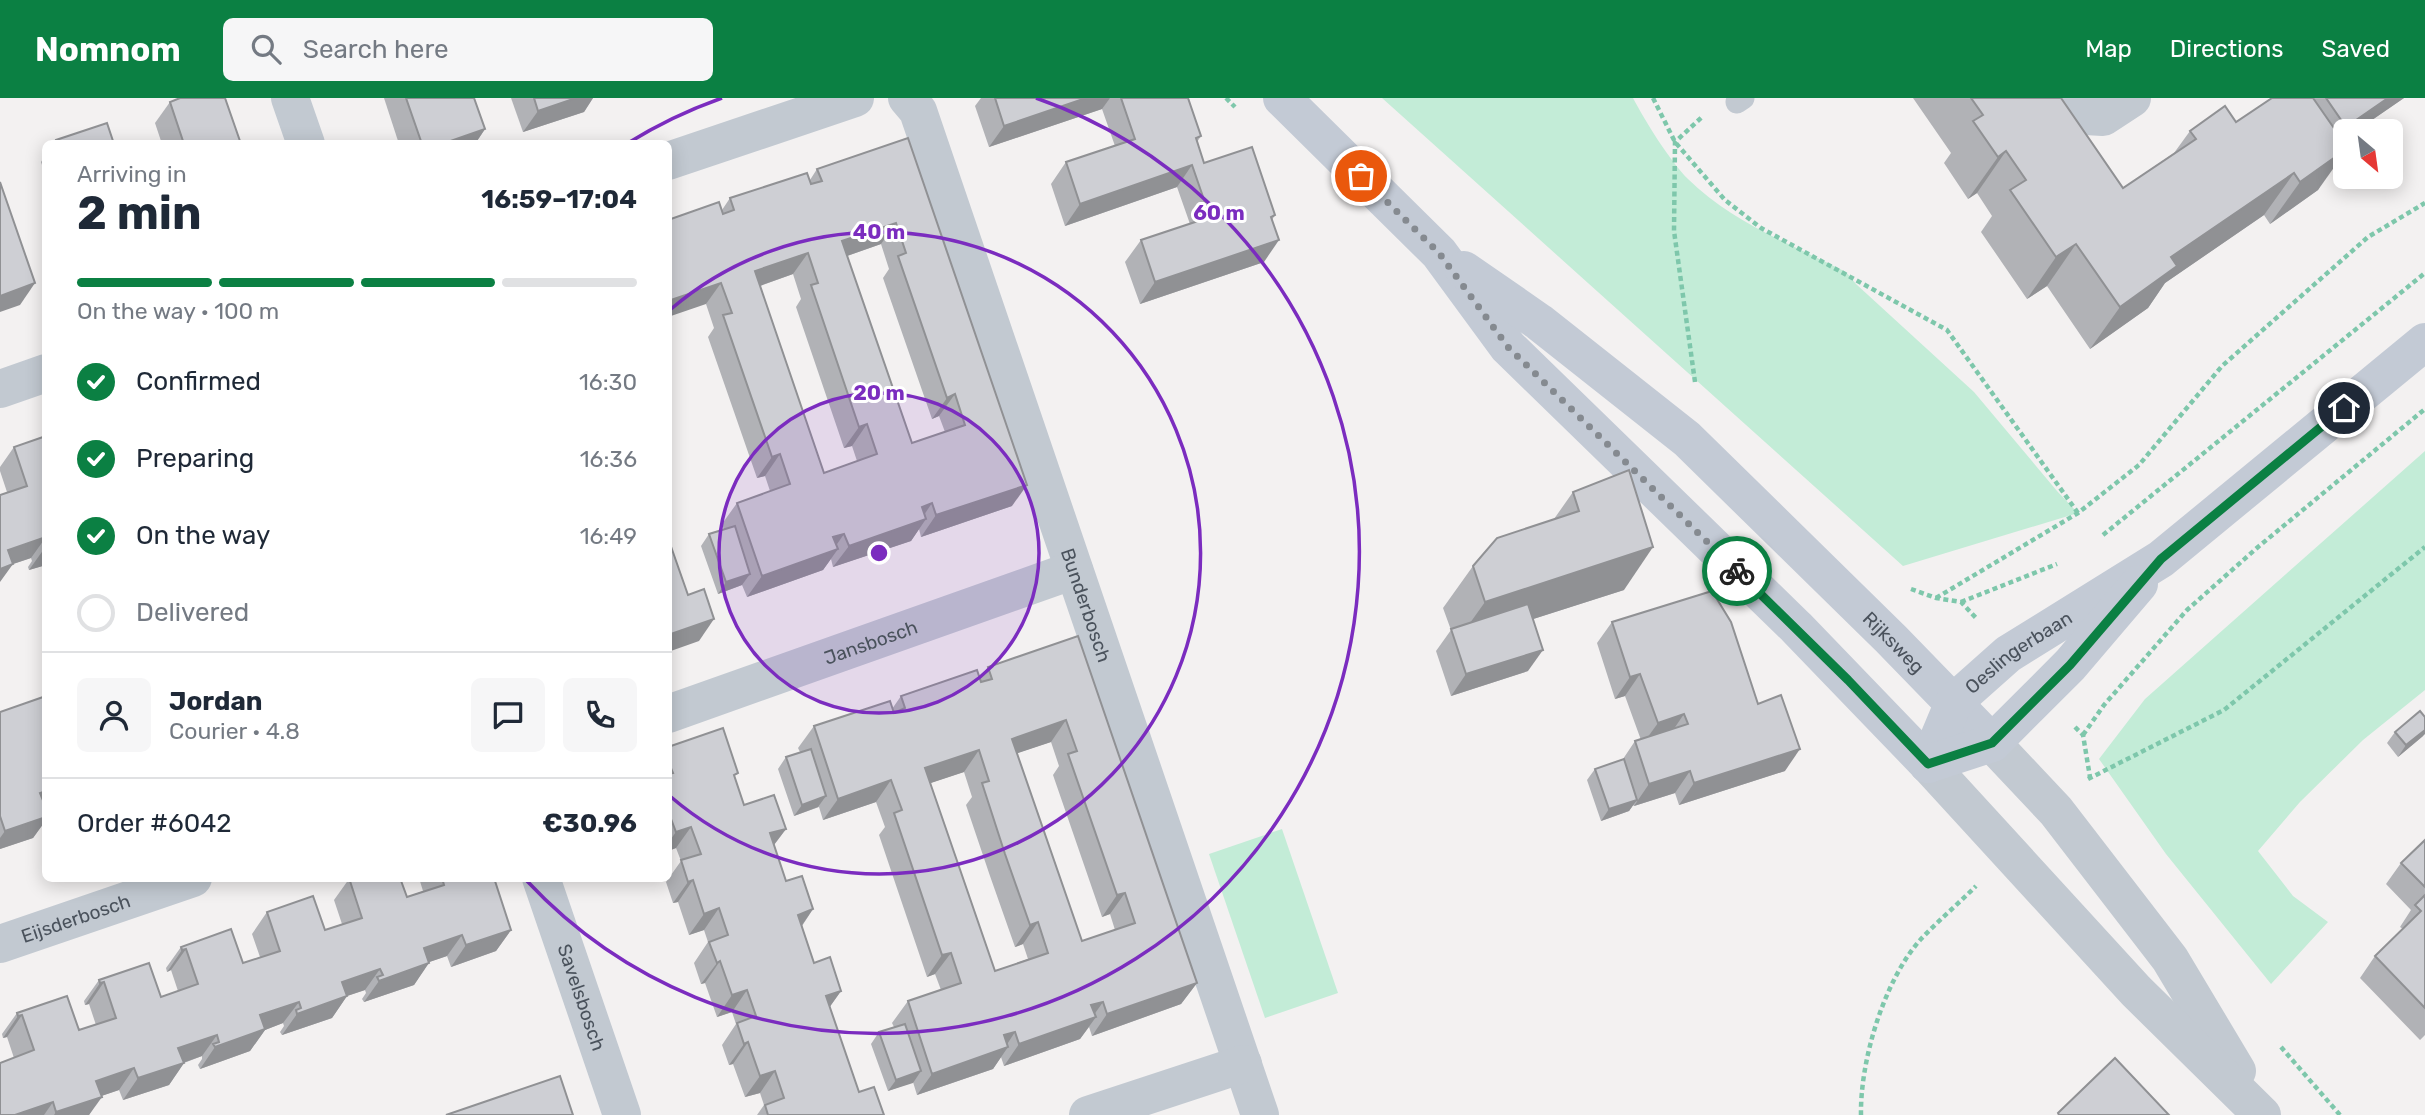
<!DOCTYPE html>
<html lang="en">
<head>
<meta charset="utf-8">
<style>
	:root { --surface:#fff; --page:#f6f6f7; --text:#1f2937; --muted:#747a83; --line:#e0e1e3; --accent:#0b8043 }
	body { margin:0; font-family:Rubik,sans-serif; background:var(--page); color:var(--text); height:100vh; display:flex; flex-direction:column; font-size:26px; white-space:nowrap }
	* { box-sizing:border-box; margin:0 }
	p { font-size:23px; color:var(--muted) }
	.icon { flex:none; width:38px; height:38px; fill:none; stroke:currentColor; stroke-width:2; stroke-linecap:round; stroke-linejoin:round }
	.map { position:relative; flex:1; overflow:hidden }
	.details { position:absolute; left:42px; top:42px; width:630px; height:742px; display:flex; flex-direction:column; background:var(--surface); border-radius:10px; box-shadow:0 4px 18px #0003 }
	.details>* { flex:none }
	.needle { width:46px; rotate:151deg }
	.controls { position:absolute; left:2333px; top:21px; display:grid; gap:14px }
	.controls a { display:grid; place-items:center; width:70px; height:70px; border-radius:10px; background:var(--surface); box-shadow:0 4px 18px #0003; font-size:35px }
	.pin { position:absolute; display:grid; place-items:center; width:60px; height:60px; color:#fff; margin:-30px; border:4px solid #fff; border-radius:50%; box-shadow:0 2px 7px #0007 }
	.courier { position:absolute; display:grid; place-items:center; width:70px; height:70px; margin:-35px; border:5px solid #0b8043; border-radius:50%; background:#fff; color:#222; box-shadow:0 2px 9px #0007 }
	.headline em { font-style:normal; font-weight:700 }
	.headline div { display:flex; flex-direction:column-reverse }
	.headline { display:flex; align-items:center; justify-content:space-between; height:119px; padding:0 35px }
	h1 { font-size:46px; font-weight:700; line-height:52px }
	.bar { display:grid; grid-template-columns:repeat(4,1fr); gap:10px 7px; align-content:center; height:84px; padding:0 35px }
	.bar i { height:9px; border-radius:5px; background:var(--line) }
	.bar .selected { background:var(--accent) }
	.bar p { grid-column:span 4 }
	.line { display:flex; align-items:center; gap:18px; padding:0 35px; border-top:2px solid var(--line) }
	.line div { flex:1 }
	.round { display:grid; place-items:center; flex:none; width:74px; height:74px; border-radius:10px; background:var(--page) }
	ol { padding:0 35px; list-style:none }
	li { display:flex; align-items:center; gap:21px; height:77px }
	li p { margin-inline-start:auto }
	li .icon { padding:7px; border-radius:50%; background:var(--accent); color:#fff; stroke-width:4 }
	li:last-child { color:var(--muted) }
	li i { width:38px; height:38px; border:4px solid var(--line); border-radius:50% }
	header { display:flex; align-items:center; gap:42px; box-sizing:border-box; height:98px; padding:0 35px; background:var(--accent); color:#fff }
	header strong { font-size:33px }
	nav { display:flex; gap:38px; margin-inline-start:auto; font-size:24px }
	.search { width:490px; height:63px; background:var(--page); display:flex; align-items:center; gap:18px; box-sizing:border-box; padding:0 24px; border-radius:10px; color:var(--muted); font-size:26px }
	.map>svg:first-child { display:block }
</style>
</head>
<body>
<header>
<strong>Nomnom</strong>
<div class="search"><svg class="icon" aria-label="search" viewBox="0 0 24 24"><circle cx="10" cy="10" r="6"/><path d="M15 15l6 6"/></svg>Search here</div>
<nav><a>Map</a><a>Directions</a><a>Saved</a></nav>
</header>
<div class="map">
<svg width="2425" height="1017" viewBox="0 0 2425 1017">
	<rect width="100%" height="100%" fill="#f3f1f1"/>
	<g fill="#c3ecd7">
		<path d="M1382,0H1633C1645,23 1670,63 1688,81C1731,124 1793,147 1846,174L1856,186L1974,294L2057,393L2078,415L1903,468Z"/>
		<path d="M2425,353V592L2363,642L2300,704L2258,753L2293,798L2328,824L2271,886L2166,756L2099,661L2145,601Z"/>
		<path d="M1282,731L1338,895L1265,920L1209,756Z"/>
	</g>
	<g fill="none" stroke-linecap="round" stroke-linejoin="round">
		<g stroke="#7ec7ab" stroke-width="4.5" stroke-dasharray="5 3.5" stroke-linecap="butt">
			<path d="M1226,0L1235,9"/>
			<path d="M1653,0L1675,44L1725,102L1761,130L1947,232L2078,415"/>
			<path d="M1695,284L1674,133L1675,44L1702,19"/>
			<path d="M2103,437L2425,175"/>
			<path d="M1911,491L1936,500L1961,504L1977,521"/>
			<path d="M1936,500L2078,415L2139,367L2222,268L2368,139L2425,105"/>
			<path d="M1961,504L2057,466"/>
			<path d="M2075,629L2083,637L2090,679"/>
			<path d="M2083,637L2104,607L2187,512L2258,449L2425,311"/>
			<path d="M2088,681L2224,612L2425,449"/>
			<path d="M2281,949L2340,1017"/>
			<path d="M1861,1017C1860,963 1884,882 1921,841C1938,823 1958,806 1976,788"/>
		</g>
		<path stroke="#c2c9d1" stroke-width="23" d="M1737,4L1743,0"/>
		<g stroke="#c2c9d1" stroke-width="38">
			<path d="M290,0L306,46"/>
			<path id="s1" d="M907,0L918,13L1260,1017"/>
			<path d="M2057,0L2068,17L2103,19L2132,0"/>
			<path d="M668,63L855,0"/>
			<path d="M0,291L46,275"/>
			<path id="s2" d="M668,616L1074,472"/>
			<path id="s3" d="M541,780L622,1017"/>
			<path id="s4" d="M0,846L193,780"/>
			<path d="M1088,1017L1243,966"/>
		</g>
		<g stroke="#c2c9d1" stroke-width="38">
			<path d="M1992,645L2056,713L2170,861L2237,973"/>
			<path d="M1928,666L2136,893L2262,1017"/>
		</g>
		<g stroke="#c3cad5" stroke-width="38">
			<path d="M1282,0L1439,155L1508,249L1796,529L1928,666"/>
			<path id="s5" d="M1464,172L1539,224L1687,341L1891,541L1992,645"/>
			<path id="s6" d="M1928,666L1954,604L2008,556L2161,461L2425,244"/>
			<path d="M1928,666L1992,645L2070,567L2139,486"/>
		</g>
	</g>
	<g fill="#b1b2b6" fill-rule="evenodd">
		<path d="M384,0H474L485,31L475,46H399Z"/>
		<path d="M511,0H593L584,14L523,34Z"/>
		<path d="M981,0H1188L1201,38L1197,44L1204,65L1275,117L1272,122L1264,164L1140,206L1125,164L1141,142L1190,126L1177,89L1065,128L1051,86L1066,64L1115,48L1102,11L989,49L975,8Z"/>
		<path d="M1913,0H2061L2123,90L2174,55L2190,33L2236,24L2272,0H2404L2356,33H2345V41L2343,43L2318,92L2270,126L2264,117L2165,185L2148,210L2090,251L2047,188L2027,201L1981,134L1992,118L1977,95L1968,101L1944,65L1951,55Z"/>
		<path d="M170,4L241,46H162L155,25Z"/>
		<path d="M908,40L1012,408L921,439L919,431L911,443L833,469L831,461L823,472L747,499L742,487L718,496L701,448L709,436L724,432L722,426L737,405L770,393L765,378L757,380L708,239L714,230L706,206L722,112L730,100L810,82L817,71ZM881,146L889,171L883,180L932,321L939,318L945,334L912,345L847,158ZM793,176L801,201L796,209L844,350L852,348L857,363L824,375L760,188Z"/>
		<path d="M46,57V79L41,64Z"/>
		<path d="M46,338V467L29,472L28,469L32,463L31,460L13,466L7,394L0,373V369L14,349Z"/>
		<path d="M1573,394L1624,492L1533,521L1528,573L1451,598L1436,553L1451,532L1443,510L1473,468L1554,421Z"/>
		<path d="M1612,524L1758,606L1785,673L1679,707L1675,695L1634,708L1633,707L1629,713L1601,723L1587,682L1595,671L1623,661L1635,643L1641,642L1625,598L1615,601L1597,545Z"/>
		<path d="M1078,538L1197,885L1181,906L1092,938L1089,929L1080,941L1004,968L1001,959L993,971L917,997L913,984L888,993L871,946L879,934L894,929L892,925L908,903L941,892L935,876L927,879L879,737L885,729L876,704L823,722L819,709L794,718L778,671L786,659L800,654L798,650L814,628L892,611L901,598L980,580L988,569ZM1051,644L1059,668L1053,677L1102,819L1110,816L1115,832L1082,843L1017,655ZM964,674L972,699L966,707L990,778L1015,849L1023,846L1028,861L995,873L930,685Z"/>
		<path d="M46,598V722L33,740L0,751V614Z"/>
		<path d="M2395,634L2423,638L2398,659L2387,645Z"/>
		<path d="M668,663L735,680L744,707L786,731L774,747L786,783L813,811L802,828L814,865L841,893L829,910L859,994L884,1017H757L764,1007L760,995L745,999L733,966L729,967L722,947L736,926L732,914L717,919L705,885L701,886L694,865L708,844L704,832L689,837L678,804L673,805L666,784L681,763L676,750L668,753Z"/>
		<path d="M2425,742V937L2420,942L2360,880L2375,858L2403,831L2400,829L2411,812L2386,786L2401,765Z"/>
		<path d="M419,780H494L511,832L496,853L451,869L447,858L429,864L414,887L364,904L362,901L366,895L365,892L347,898L332,920L282,937L280,934L284,928L283,925L265,932L250,953L200,971L198,967L202,961V958L184,965L169,987L123,1002L119,992L101,998L89,1017H0L14,960L7,939L3,940L2,936L17,915L79,932L96,927L89,906L85,907L84,903L99,882L161,899L178,893L171,872L167,874L166,870L181,849L243,865L260,859L252,836L267,814L325,832L342,826L334,802L349,781L407,799L423,793Z"/>
	</g>
	<g fill="#909194">
		<path d="M576,0H593L584,14L523,34L538,13Z"/>
		<path d="M1086,0H1110L1102,11L989,49L1004,28Z"/>
		<path d="M2388,0H2404L2356,33H2345V41L2331,51L2346,29Z"/>
		<path d="M485,31L475,46H442Z"/>
		<path d="M2345,52V54L2318,92L2270,126L2300,84Z"/>
		<path d="M2006,53L1977,95L1968,101L1998,59Z"/>
		<path d="M1192,67L1177,89L1065,128L1080,106Z"/>
		<path d="M2294,75L2264,117L2165,185L2148,210L2090,251L2120,209L2171,159Z"/>
		<path d="M896,125L881,146L827,165L842,143Z"/>
		<path d="M1279,142L1264,164L1140,206L1155,184Z"/>
		<path d="M2076,146L2047,188L2027,201L2056,159Z"/>
		<path d="M808,155L793,176L740,195L755,173Z"/>
		<path d="M35,185L20,207L0,214V198Z"/>
		<path d="M721,185L706,206L668,219V203Z"/>
		<path d="M955,296L939,318L932,321L947,300Z"/>
		<path d="M867,326L852,348L844,350L859,329Z"/>
		<path d="M780,356L765,378L757,380L772,359Z"/>
		<path d="M1027,387L1012,408L921,439L936,417Z"/>
		<path d="M932,405L920,423L926,421L911,443L833,469L849,448L922,409Z"/>
		<path d="M844,436L833,452L838,451L823,472L747,499L762,478L833,439Z"/>
		<path d="M46,439L31,460L13,466L0,484V463L8,452Z"/>
		<path d="M1653,449L1624,492L1455,546L1485,504Z"/>
		<path d="M46,450V467L29,472L44,451Z"/>
		<path d="M750,476L742,487L718,496L726,484Z"/>
		<path d="M714,521L699,543L668,554V537Z"/>
		<path d="M1543,552L1528,573L1451,598L1466,576Z"/>
		<path d="M1640,576L1625,598L1615,601L1630,579Z"/>
		<path d="M1684,616L1669,638L1642,647L1658,625Z"/>
		<path d="M1066,622L1051,644L997,662L1012,641Z"/>
		<path d="M2425,632V636L2423,638L2398,659L2406,647Z"/>
		<path d="M1800,651L1785,673L1679,707L1694,685Z"/>
		<path d="M979,652L964,674L910,692L925,670Z"/>
		<path d="M1690,673L1675,695L1634,708L1649,686Z"/>
		<path d="M891,682L876,704L823,722L838,701Z"/>
		<path d="M46,693V710L40,695Z"/>
		<path d="M826,698L818,709L794,718L802,707Z"/>
		<path d="M1637,702L1629,713L1601,723L1609,711Z"/>
		<path d="M46,719V722L33,740L0,751V740L5,733Z"/>
		<path d="M691,729L676,750L668,753V745L676,734Z"/>
		<path d="M786,731L770,752V735Z"/>
		<path d="M693,782L678,804L673,805L688,784Z"/>
		<path d="M1125,795L1110,816L1102,819L1117,797Z"/>
		<path d="M719,810L704,832L689,837L704,816Z"/>
		<path d="M813,811L798,833V817Z"/>
		<path d="M1038,824L1023,846L1015,849L1030,827Z"/>
		<path d="M511,832L496,853L451,869L466,847Z"/>
		<path d="M462,837L447,858L409,871L424,850Z"/>
		<path d="M186,851L171,872L167,874L182,852Z"/>
		<path d="M951,855L935,876L927,879L942,857Z"/>
		<path d="M720,863L705,885L701,886L717,865Z"/>
		<path d="M429,865L414,887L364,904L379,883Z"/>
		<path d="M380,871L365,892L347,898L332,920L282,937L297,916L342,884Z"/>
		<path d="M104,884L89,906L85,907L100,885Z"/>
		<path d="M1197,885L1181,906L1092,938L1107,916Z"/>
		<path d="M747,892L732,914L717,919L732,897Z"/>
		<path d="M841,893L826,914V898Z"/>
		<path d="M299,904L283,925L265,932L250,953L200,971L215,949L260,917Z"/>
		<path d="M1103,904L1091,921L1096,919L1080,941L1004,968L1019,946L1091,907Z"/>
		<path d="M22,917L7,939L3,940L18,918Z"/>
		<path d="M1015,934L1004,951L1008,949L993,971L917,997L932,976L1004,937Z"/>
		<path d="M217,937L202,958L163,972L178,950Z"/>
		<path d="M748,944L733,966L729,967L744,946Z"/>
		<path d="M184,965L169,987L123,1002L138,980Z"/>
		<path d="M134,970L119,992L81,1005L96,983Z"/>
		<path d="M775,973L760,995L745,999L760,978Z"/>
		<path d="M921,973L913,985L888,993L896,982Z"/>
		<path d="M102,999L89,1017H54L56,1014Z"/>
		<path d="M53,1004L44,1017H15Z"/>
	</g>
	<g fill="#cecfd4" stroke="#909194" stroke-width="2" fill-rule="evenodd">
		<path d="M180,0H225L241,46H184L170,4Z"/>
		<path d="M406,0H474L485,31L442,46H422Z"/>
		<path d="M534,0H576L538,13Z"/>
		<path d="M995,0H1086L1004,28Z"/>
		<path d="M1121,0H1188L1201,38L1196,40L1204,65L1252,49L1275,117L1271,119L1279,142L1155,184L1141,142L1210,119L1192,67L1080,106L1066,64L1135,41Z"/>
		<path d="M1971,0H2061L2123,90L2196,41L2190,33L2225,8L2236,24L2272,0H2313L2345,46V52L2300,84L2294,75L2171,159L2177,168L2120,209L2076,146L2056,159L2010,92L2026,82L2006,53L1998,59L1973,23L1983,17Z"/>
		<path d="M2326,0H2388L2346,29Z"/>
		<path d="M107,25L114,46H57L56,42Z"/>
		<path d="M908,40L1027,387L936,417L932,405L922,409L926,421L849,448L844,436L833,439L838,451L762,478L737,405L790,386L780,356L772,359L723,217L732,215L721,185L668,203V122L719,104L723,116L734,112L730,100L807,75L811,86L822,83L817,71ZM896,125L906,155L898,158L947,300L955,296L965,327L912,345L842,143ZM808,155L818,185L811,187L859,329L867,326L877,356L824,375L755,173Z"/>
		<path d="M0,84L35,185L0,198Z"/>
		<path d="M46,338V439L8,452L13,466L0,471V397L27,388L14,349Z"/>
		<path d="M1629,372L1653,449L1485,504L1473,468L1497,440L1579,413L1573,394Z"/>
		<path d="M735,428L750,476L726,484L709,436Z"/>
		<path d="M668,440L688,497L704,491L714,521L668,537Z"/>
		<path d="M1712,493L1731,524L1758,606L1781,597L1800,651L1694,685L1690,673L1649,686L1635,643L1688,626L1684,616L1658,625L1640,576L1630,579L1612,524Z"/>
		<path d="M1528,506L1543,552L1466,576L1451,531Z"/>
		<path d="M1078,538L1197,885L1107,916L1103,904L1091,907L1096,919L1019,946L1015,934L1004,937L1008,949L932,976L908,903L961,885L951,855L942,857L894,715L902,712L891,682L838,701L814,628L890,603L894,615L905,610L901,598L977,572L981,584L992,581L988,569ZM1066,622L1077,653L1068,656L1117,797L1125,795L1135,825L1082,843L1012,641ZM979,652L989,683L982,685L1005,756L1030,827L1038,824L1048,855L995,873L925,670Z"/>
		<path d="M46,598V693L40,695L46,710V719L5,733L0,718V614Z"/>
		<path d="M2420,613L2425,619V632L2406,647L2395,634Z"/>
		<path d="M723,630L738,675L734,677L744,707L774,697L786,731L770,735L786,783L802,778L813,811L798,817L814,865L830,859L841,893L826,898L859,994L874,989L884,1017H768L765,1007L784,1000L775,973L760,978L748,944L744,946L737,925L756,918L747,892L732,897L720,863L717,865L709,844L728,837L719,810L704,816L693,782L688,784L681,762L701,756L691,729L676,734L668,713V676L673,675L668,663V649Z"/>
		<path d="M811,651L826,698L802,707L786,659Z"/>
		<path d="M1624,661L1637,702L1609,711L1595,671Z"/>
		<path d="M2425,742V789L2401,765Z"/>
		<path d="M349,780H400L407,799L444,787L442,780H494L511,832L466,847L462,837L424,850L429,865L379,883L377,879L383,877L380,871L342,884L347,898L297,916L296,912L301,910L299,904L260,917L265,931L215,949L213,946L219,944L217,937L178,950L184,965L138,980L134,970L96,983L102,999L56,1014L53,1004L15,1017H0V965L34,952L22,917L18,918L17,915L67,898L79,932L116,920L104,884L100,885L99,882L149,865L161,899L198,886L186,851L182,852L181,849L231,831L243,865L280,853L267,814L313,798L325,832L362,820Z"/>
		<path d="M2425,797V910L2375,858L2421,813L2415,807Z"/>
		<path d="M905,926L921,973L896,982L879,934Z"/>
		<path d="M2115,960L2169,1017H2059L2058,1015Z"/>
		<path d="M560,978L573,1017H446Z"/>
	</g>
	<g fill="none" stroke-linecap="round" stroke-linejoin="round">
		<path stroke="#858a90" stroke-width="7" stroke-dasharray="0 12.6" d="M1361,78L1439,155L1508,249L1737,473"/>
		<path stroke="#0b8043" stroke-width="9" d="M1737,473L1848,582L1928,666L1992,645L2070,567L2161,461L2344,310"/>
	</g>
	<circle cx="879" cy="455" r="160" fill="#7b2cbf" fill-opacity=".12"/>
	<g fill="none" stroke="#7b2cbf" stroke-width="3.5">
		<circle cx="879" cy="455" r="160"/>
		<path d="M671 211A321 321 0 1 1 671 699"/>
		<path d="M628 45A481 481 0 0 1 722 0M1036 0A481 481 0 1 1 527 783"/>
	</g>
	<g text-anchor="middle" dominant-baseline="central" stroke-width="6" stroke-linejoin="round" paint-order="stroke">
		<g font-size="19" fill="#4a525c" stroke="#fff">
			<text stroke="none"><textPath href="#s1" startOffset="539">Bunderbosch</textPath></text>
			<text stroke="none"><textPath href="#s2" startOffset="215">Jansbosch</textPath></text>
			<text stroke="none"><textPath href="#s5" startOffset="570">Rijksweg</textPath></text>
			<text stroke="none"><textPath href="#s6" startOffset="149">Oeslingerbaan</textPath></text>
			<text stroke="none"><textPath href="#s4" startOffset="80">Eijsderbosch</textPath></text>
			<text stroke="none"><textPath href="#s3" startOffset="126">Savelsbosch</textPath></text>
		</g>
	</g>
	<circle cx="879" cy="455" r="10" fill="#7b2cbf" stroke="#fff" stroke-width="3.5"/>
	<g font-size="21" text-anchor="middle" font-weight="bold" fill="#7b2cbf" stroke="#fff" stroke-width="6" stroke-linejoin="round" paint-order="stroke">
		<text x="1219" y="122">60 m</text>
		<text x="879" y="141">40 m</text>
		<text x="879" y="302">20 m</text>
	</g>
</svg>
<div class="controls">
<a><svg class="needle" viewBox="-14 -14 28 28"><path d="M0-13l5 13h-10z" fill="#e53935"/><path d="M0 13l5-13h-10z" fill="#747a83"/></svg></a>
</div>
<div class="pin" style="left:1361px;top:78px;background:#ea580c"><svg class="icon" aria-label="bag" viewBox="0 0 24 24"><path d="M5 8h14l-1 12H6zM9 8a3 3 0 0 1 6 0"/></svg></div>
<div class="pin" style="left:2344px;top:310px;background:#1f2937"><svg class="icon" aria-label="home" viewBox="0 0 24 24"><path d="M3 11l9-7 9 7M6 9v11h12V9"/></svg></div>
<div class="courier" style="left:1737px;top:473px"><svg class="icon" aria-label="bike" viewBox="0 0 24 24"><circle cx="6" cy="16" r="4"/><circle cx="18" cy="16" r="4"/><path d="M6 16l4-8h5l3 8M10 8l3 8H6M13 5h3"/></svg></div>
<section class="details">
<div class="headline"><div><h1>2 min</h1><p>Arriving in</p></div><em>16:59–17:04</em></div>
<div class="bar"><i class="selected"></i><i class="selected"></i><i class="selected"></i><i></i><p>On the way · 100 m</p></div>
<ol>
<li><svg class="icon" aria-label="check" viewBox="0 0 24 24"><path d="M5 12l5 5 9-10"/></svg>Confirmed<p>16:30</p></li>
<li><svg class="icon" aria-label="check" viewBox="0 0 24 24"><path d="M5 12l5 5 9-10"/></svg>Preparing<p>16:36</p></li>
<li><svg class="icon" aria-label="check" viewBox="0 0 24 24"><path d="M5 12l5 5 9-10"/></svg>On the way<p>16:49</p></li>
<li><i></i>Delivered</li>
</ol>
<div class="line" style="height:126px"><a class="round"><svg class="icon" aria-label="person" viewBox="0 0 24 24"><circle cx="12" cy="8" r="4"/><path d="M4 21q1-7 8-7t8 7"/></svg></a><div><b>Jordan</b><p>Courier · 4.8</p></div><a class="round"><svg class="icon" aria-label="chat" viewBox="0 0 24 24"><path d="M4 5h16v11H9l-5 4z"/></svg></a><a class="round"><svg class="icon" aria-label="phone" viewBox="0 0 24 24"><path d="M5 4h4l2 5-3 2q2 4 5 5l2-3 5 2v4C11 20 4 13 5 4z"/></svg></a></div>
<div class="line" style="height:91px"><div>Order #6042</div><b>€30.96</b></div>
</section>
</div>
</body>
</html>
